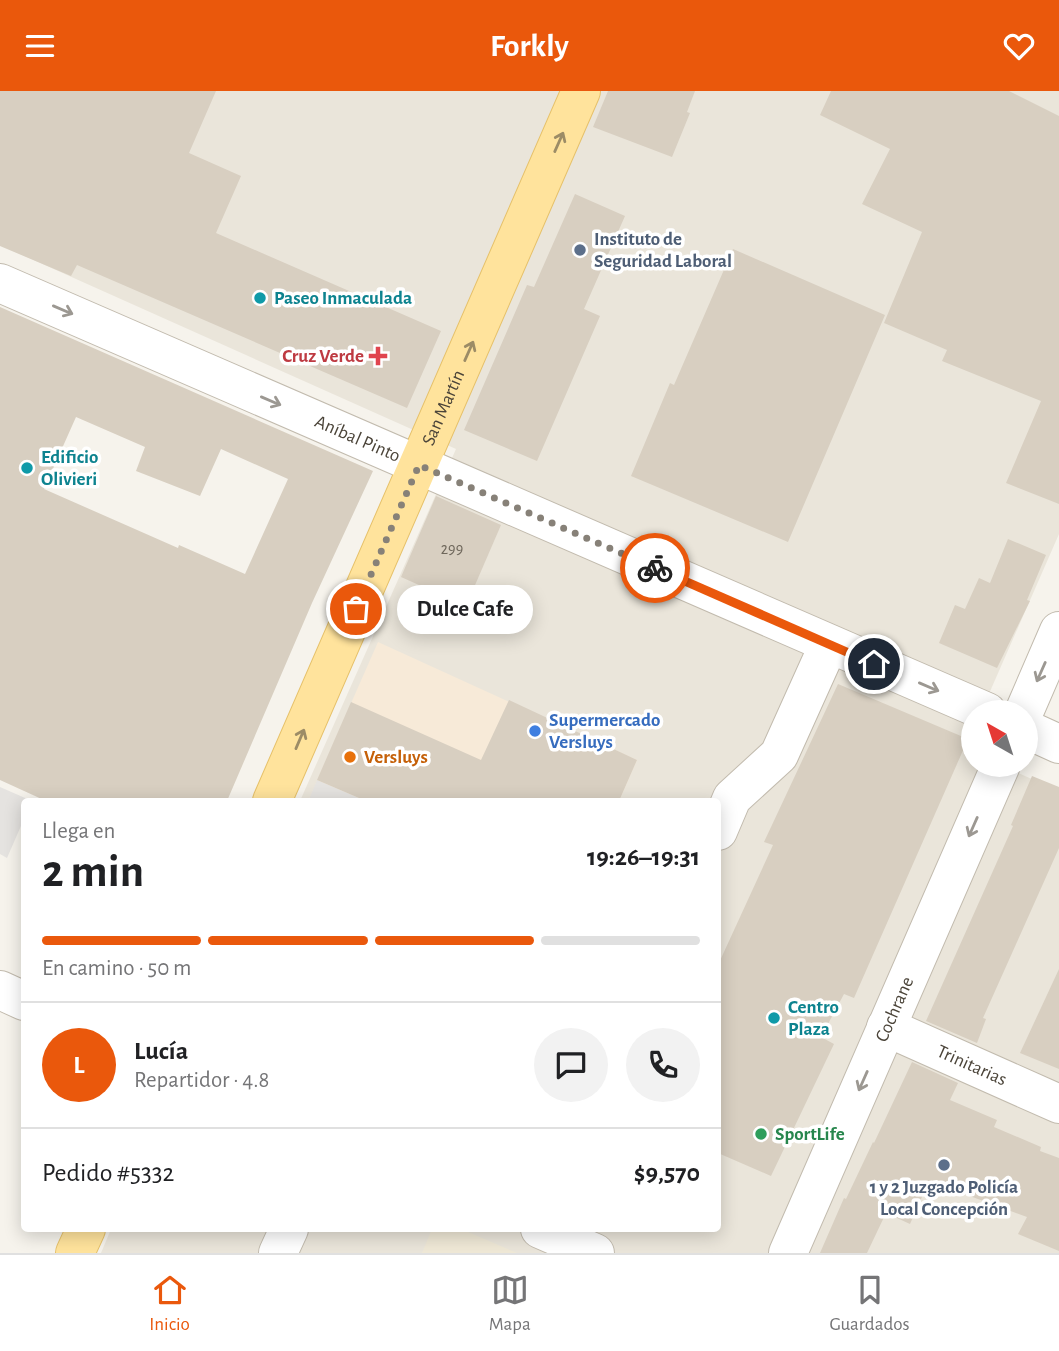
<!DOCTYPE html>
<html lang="es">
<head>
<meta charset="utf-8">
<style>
	:root { --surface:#fff; --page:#f2f2f2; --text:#202124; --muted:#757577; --line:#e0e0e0; --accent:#ea580c }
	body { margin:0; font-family:"Alegreya Sans",sans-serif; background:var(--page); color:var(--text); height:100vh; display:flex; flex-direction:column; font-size:26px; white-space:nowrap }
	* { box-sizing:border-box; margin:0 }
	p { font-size:23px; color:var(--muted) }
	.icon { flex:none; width:38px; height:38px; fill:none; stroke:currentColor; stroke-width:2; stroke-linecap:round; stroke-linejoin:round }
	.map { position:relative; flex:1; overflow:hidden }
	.panel { position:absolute; left:21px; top:707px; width:700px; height:434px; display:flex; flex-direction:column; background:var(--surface); border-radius:7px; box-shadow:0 4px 18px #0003 }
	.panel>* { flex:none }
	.needle { width:46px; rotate:321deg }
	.fabs { position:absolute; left:961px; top:609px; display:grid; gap:14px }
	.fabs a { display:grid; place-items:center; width:77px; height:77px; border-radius:50%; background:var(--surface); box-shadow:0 4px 18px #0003; font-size:35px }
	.pin { position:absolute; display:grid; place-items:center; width:60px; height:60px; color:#fff; margin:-30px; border:4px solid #fff; border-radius:50%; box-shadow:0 2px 7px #0007 }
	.courier { position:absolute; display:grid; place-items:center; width:70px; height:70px; margin:-35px; border:5px solid #ea580c; border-radius:50%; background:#fff; color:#222; box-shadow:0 2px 9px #0007 }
	.bubble { position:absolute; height:49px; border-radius:24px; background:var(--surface); box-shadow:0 4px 18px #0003; font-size:23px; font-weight:700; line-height:49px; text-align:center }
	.summary em { font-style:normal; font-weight:700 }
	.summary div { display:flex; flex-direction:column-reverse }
	.summary { display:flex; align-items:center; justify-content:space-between; height:119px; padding:0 21px }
	h1 { font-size:46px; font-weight:700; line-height:52px }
	.bar { display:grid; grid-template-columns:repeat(4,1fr); gap:10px 7px; align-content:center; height:84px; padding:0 21px }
	.bar i { height:9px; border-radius:5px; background:var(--line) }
	.bar .on { background:var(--accent) }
	.bar p { grid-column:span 4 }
	.line { display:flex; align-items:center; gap:18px; padding:0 21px; border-top:2px solid var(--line) }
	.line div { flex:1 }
	.round { display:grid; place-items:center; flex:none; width:74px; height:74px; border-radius:37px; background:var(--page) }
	header { display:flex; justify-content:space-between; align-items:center; height:91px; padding:0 21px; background:var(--accent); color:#fff; font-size:32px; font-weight:700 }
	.tab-bar { display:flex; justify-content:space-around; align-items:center; height:98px; border-top:2px solid var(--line); background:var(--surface); font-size:19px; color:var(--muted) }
	.tab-bar a { display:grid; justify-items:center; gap:4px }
	.tab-bar .on { color:var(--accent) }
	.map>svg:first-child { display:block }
</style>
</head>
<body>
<header><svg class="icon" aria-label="menu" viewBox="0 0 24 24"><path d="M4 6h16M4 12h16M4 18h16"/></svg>Forkly<svg class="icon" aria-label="heart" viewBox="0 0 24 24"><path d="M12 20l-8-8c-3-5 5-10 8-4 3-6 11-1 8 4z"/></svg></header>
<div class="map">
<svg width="1059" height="1162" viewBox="0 0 1059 1162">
	<rect width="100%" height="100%" fill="#f6f3ec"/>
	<path fill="#eae5da" d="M0,0H1059V443L981,621H973V640L965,658L973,662V674H1000L1059,700V1162H101L111,1138H718V710H300L456,358L0,154Z"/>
	<path fill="#f7ead8" d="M378,551L637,669L619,710H308Z"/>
	<path fill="#efe8d6" d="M432,1138H461L517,1162H422Z"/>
	<g fill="#e5e3e0">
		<path d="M317,689L366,710H308Z"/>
		<path d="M0,696L32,710H24V728L7,767L0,763Z"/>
	</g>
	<g fill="#d8cfc1" fill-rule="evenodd">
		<path d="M0,0H216L189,62L241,85L216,142L441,240L407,317L77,174L71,185L0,155Z"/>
		<path d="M608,0H695L687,21L690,22L672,66L593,36Z"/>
		<path d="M831,0H1009L1059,25V413L1006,392L1041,310L942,270L947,259L884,232L922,141L862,113L890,58L820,24Z"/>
		<path d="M575,103L625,125L584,218L600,225L537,370L464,339L527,194L534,196Z"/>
		<path d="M733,158L885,224L788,451L631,385L670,292L674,294Z"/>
		<path d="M0,216L373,380L312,512L227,710H46L0,689ZM76,326L145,356L136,380L200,405L221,358L288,388L245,483L179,454L178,457L44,398Z"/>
		<path d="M436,405L501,434L466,515L401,486Z"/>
		<path d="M1008,448L1046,464L1027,509L1030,510L997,577L939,552L955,514L965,518L979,487L990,492Z"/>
		<path d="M838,593L968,648L854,907L844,903L821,946L834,953L771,1085L718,1062V874L773,754L764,751Z"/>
		<path d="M509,609L637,669L619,710H366L317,689L351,611L481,669Z"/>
		<path d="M1032,685L1059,696V757L983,927L986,928L977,952L926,930L1013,735L1011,734Z"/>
		<path d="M1059,878V978L1020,962Z"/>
		<path d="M912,971L958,992L950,1009L997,1029L994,1036L1041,1056L1040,1060L1059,1067V1160L1018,1143L1027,1126L929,1090L910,1133L886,1122L867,1162H820L844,1107L846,1108L873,1051L874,1052Z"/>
	</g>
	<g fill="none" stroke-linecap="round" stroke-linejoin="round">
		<defs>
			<g id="minor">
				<path id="s1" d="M0,192L987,621"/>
				<path d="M1024,621L1059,540"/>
				<path d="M1026,638L1059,653"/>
				<path d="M718,740L732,707L779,664L829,553"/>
				<path d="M0,899L24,910"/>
				<path id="s2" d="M886,936L1059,1013"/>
				<path d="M540,1138L595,1162"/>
				<path d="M278,1162L289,1138"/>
				<path id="s3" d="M788,1162L1001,674"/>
			</g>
			<g id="major">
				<path id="s4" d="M272,710L581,0"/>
				<path d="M75,1162L86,1138"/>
			</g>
		</defs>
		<use href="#minor" stroke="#c2bbae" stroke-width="40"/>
		<use href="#major" stroke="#e6c16a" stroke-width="40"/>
		<use href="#minor" stroke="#fff" stroke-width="38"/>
		<use href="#major" stroke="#ffe39c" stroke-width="38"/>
	</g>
	<defs><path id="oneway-shaft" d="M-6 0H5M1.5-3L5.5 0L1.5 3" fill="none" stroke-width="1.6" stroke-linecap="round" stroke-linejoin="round" transform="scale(1.75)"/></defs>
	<g stroke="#9c8c66">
		<use href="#oneway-shaft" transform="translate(559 51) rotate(-66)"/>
		<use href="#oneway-shaft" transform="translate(469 260) rotate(-66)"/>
		<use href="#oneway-shaft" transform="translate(300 648) rotate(-67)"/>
	</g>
	<g stroke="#9c9892">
		<use href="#oneway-shaft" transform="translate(63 219) rotate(23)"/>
		<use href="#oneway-shaft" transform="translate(271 310) rotate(23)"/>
		<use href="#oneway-shaft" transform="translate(1041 581) rotate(114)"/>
		<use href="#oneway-shaft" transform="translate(929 596) rotate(23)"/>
		<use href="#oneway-shaft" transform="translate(973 736) rotate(114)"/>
		<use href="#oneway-shaft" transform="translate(863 990) rotate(114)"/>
	</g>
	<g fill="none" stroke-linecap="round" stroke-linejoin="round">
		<path stroke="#878178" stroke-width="7" stroke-dasharray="0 12.6" d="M356,518L419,374L655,477"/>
		<path stroke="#ea580c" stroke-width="9" d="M655,477L874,573"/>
	</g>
	<g fill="#5c6f8a" stroke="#fff" stroke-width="2.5">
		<circle cx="580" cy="159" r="7"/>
		<circle cx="944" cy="1074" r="7"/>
	</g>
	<g fill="#0f9aa8" stroke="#fff" stroke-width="2.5">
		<circle cx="260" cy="207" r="7"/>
		<circle cx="27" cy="377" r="7"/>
		<circle cx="774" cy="927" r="7"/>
	</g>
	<path fill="#e0444e" stroke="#fff" stroke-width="2.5" d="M374.5 254.5h7v7h7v7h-7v7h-7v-7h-7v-7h7z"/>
	<circle fill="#3f7fe0" stroke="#fff" stroke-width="2.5" cx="535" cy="640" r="7"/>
	<circle fill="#e8710a" stroke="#fff" stroke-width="2.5" cx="350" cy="666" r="7"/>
	<circle fill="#2e9e5b" stroke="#fff" stroke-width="2.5" cx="761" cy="1043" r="7"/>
	<g text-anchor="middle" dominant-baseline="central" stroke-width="7" stroke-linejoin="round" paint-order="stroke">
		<g font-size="16" fill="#6e675b">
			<text x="452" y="458">299</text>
		</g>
		<g font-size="19" font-weight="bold" fill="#4e5e75" stroke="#fff" text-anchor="start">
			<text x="594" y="148">Instituto de<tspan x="594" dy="22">Seguridad Laboral</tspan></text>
			<text x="944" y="1096" text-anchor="middle">1 y 2 Juzgado Policía<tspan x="944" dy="22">Local Concepción</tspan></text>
		</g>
		<g font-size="19" font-weight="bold" fill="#0d838f" stroke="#fff" text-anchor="start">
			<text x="274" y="207">Paseo Inmaculada</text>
			<text x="41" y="366">Edificio<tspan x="41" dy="22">Olivieri</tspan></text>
			<text x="788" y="916">Centro<tspan x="788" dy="22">Plaza</tspan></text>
		</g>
		<g font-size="19" font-weight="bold" fill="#be3a42" stroke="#fff" text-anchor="end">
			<text x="364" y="265">Cruz Verde</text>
		</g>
		<g font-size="19" fill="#4b4439" stroke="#fff">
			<text stroke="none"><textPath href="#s4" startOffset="429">San Martín</textPath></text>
			<text stroke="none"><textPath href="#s1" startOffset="390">Aníbal Pinto</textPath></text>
			<text stroke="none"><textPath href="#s3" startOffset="266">Cochrane</textPath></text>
			<text stroke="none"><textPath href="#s2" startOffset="94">Trinitarias</textPath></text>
		</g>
		<g font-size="19" font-weight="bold" fill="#366cbe" stroke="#fff" text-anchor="start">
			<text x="549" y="629">Supermercado<tspan x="549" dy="22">Versluys</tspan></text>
		</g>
		<g font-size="19" font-weight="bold" fill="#c56008" stroke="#fff" text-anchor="start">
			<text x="364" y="666">Versluys</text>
		</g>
		<g font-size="19" font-weight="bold" fill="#27864d" stroke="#fff" text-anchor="start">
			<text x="775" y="1043">SportLife</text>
		</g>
	</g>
</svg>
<div class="fabs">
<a><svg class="needle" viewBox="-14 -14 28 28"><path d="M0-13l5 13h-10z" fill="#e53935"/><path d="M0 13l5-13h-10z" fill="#757577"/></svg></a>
</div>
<div class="pin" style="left:356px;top:518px;background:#ea580c"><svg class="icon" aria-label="bag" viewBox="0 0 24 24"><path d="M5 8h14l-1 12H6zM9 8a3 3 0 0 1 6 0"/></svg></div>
<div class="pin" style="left:874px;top:573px;background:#1f2937"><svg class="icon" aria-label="home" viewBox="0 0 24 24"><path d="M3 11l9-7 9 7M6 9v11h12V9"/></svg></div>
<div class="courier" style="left:655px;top:477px"><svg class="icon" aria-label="bike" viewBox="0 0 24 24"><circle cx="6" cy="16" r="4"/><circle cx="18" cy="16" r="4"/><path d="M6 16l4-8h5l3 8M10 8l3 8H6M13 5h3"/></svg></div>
<div class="bubble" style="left:397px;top:494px;width:136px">Dulce Cafe</div>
<section class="panel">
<div class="summary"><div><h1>2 min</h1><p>Llega en</p></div><em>19:26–19:31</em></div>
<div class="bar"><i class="on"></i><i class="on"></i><i class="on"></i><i></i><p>En camino · 50 m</p></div>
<div class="line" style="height:126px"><b class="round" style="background:var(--accent);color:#fff">L</b><div><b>Lucía</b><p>Repartidor · 4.8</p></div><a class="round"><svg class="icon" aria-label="chat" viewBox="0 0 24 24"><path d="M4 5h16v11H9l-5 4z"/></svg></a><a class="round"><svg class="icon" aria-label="phone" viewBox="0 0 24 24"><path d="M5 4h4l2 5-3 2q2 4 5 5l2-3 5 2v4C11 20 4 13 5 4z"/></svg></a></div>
<div class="line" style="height:91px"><div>Pedido #5332</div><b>$9,570</b></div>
</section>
</div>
<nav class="tab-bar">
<a class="on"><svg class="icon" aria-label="home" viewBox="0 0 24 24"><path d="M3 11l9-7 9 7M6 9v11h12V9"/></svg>Inicio</a>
<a><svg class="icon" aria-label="map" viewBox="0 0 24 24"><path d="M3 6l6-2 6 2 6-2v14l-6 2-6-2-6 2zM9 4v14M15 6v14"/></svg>Mapa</a>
<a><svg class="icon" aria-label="saved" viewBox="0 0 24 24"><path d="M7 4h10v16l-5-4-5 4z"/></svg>Guardados</a>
</nav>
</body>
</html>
